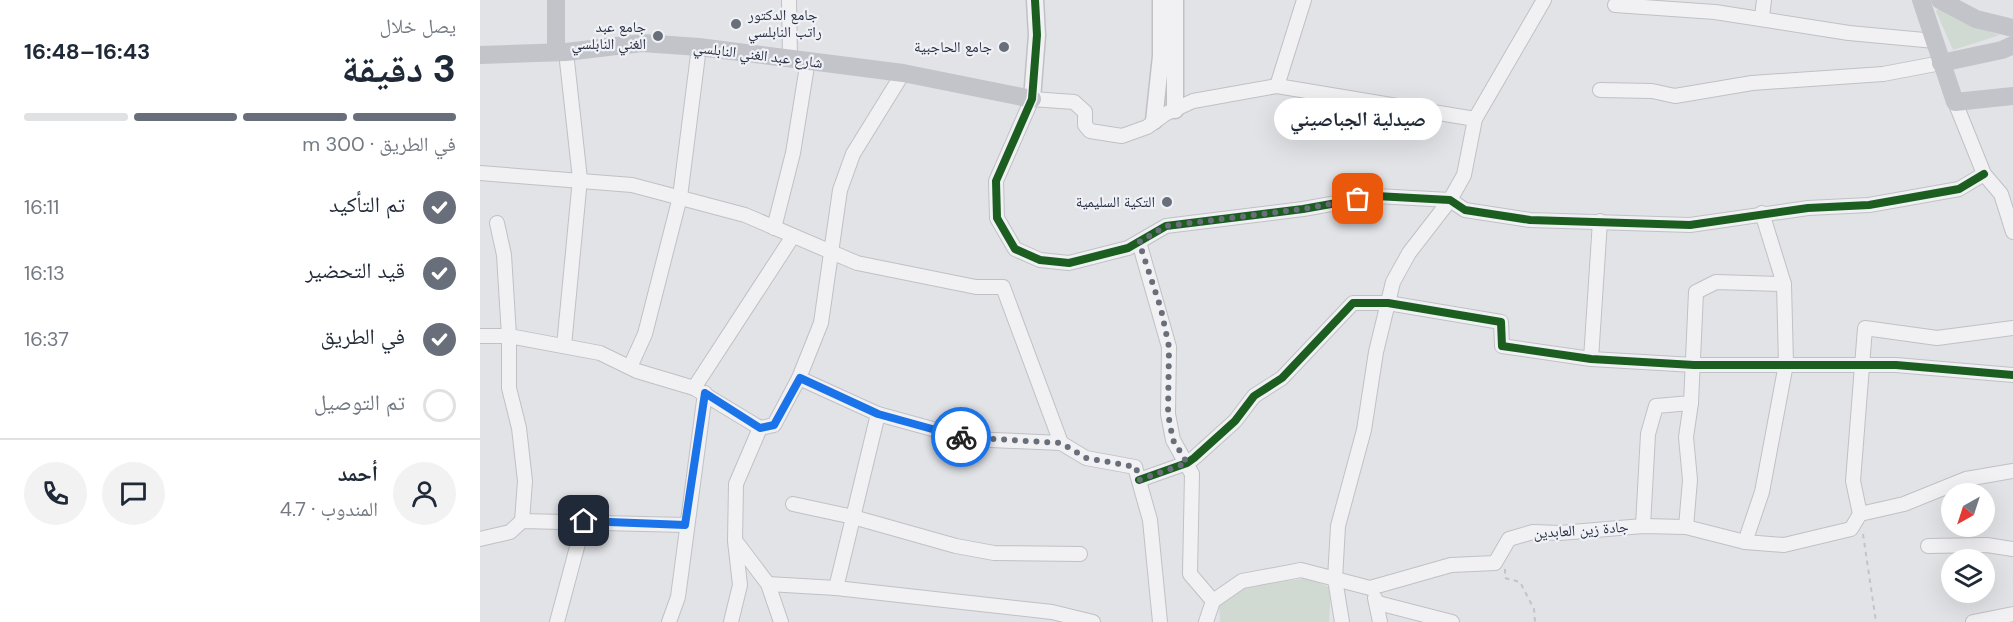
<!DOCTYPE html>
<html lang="ar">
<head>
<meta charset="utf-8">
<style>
	:root { --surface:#fff; --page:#f2f2f3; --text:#1f2937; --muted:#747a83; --line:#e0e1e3; --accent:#696e7b }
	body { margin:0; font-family:"DM Sans","Noto Naskh Arabic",sans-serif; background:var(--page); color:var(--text); direction:rtl; height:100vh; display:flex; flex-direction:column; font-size:22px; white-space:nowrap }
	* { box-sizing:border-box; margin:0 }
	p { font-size:20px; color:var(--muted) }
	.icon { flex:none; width:33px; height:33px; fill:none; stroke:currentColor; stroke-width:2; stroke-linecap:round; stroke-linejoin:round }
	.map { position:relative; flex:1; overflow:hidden; direction:ltr }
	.sheet { display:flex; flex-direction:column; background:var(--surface); width:480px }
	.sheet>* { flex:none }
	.needle { width:39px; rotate:219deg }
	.buttons { position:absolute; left:1461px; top:483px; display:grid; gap:12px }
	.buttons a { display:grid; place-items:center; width:54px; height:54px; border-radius:50%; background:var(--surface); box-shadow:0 6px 24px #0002; font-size:30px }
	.pin { position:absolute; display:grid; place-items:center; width:51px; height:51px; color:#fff; margin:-26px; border-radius:12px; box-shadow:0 3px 9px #0006 }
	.courier { position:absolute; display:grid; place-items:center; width:60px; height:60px; margin:-30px; border:4px solid #1a73e8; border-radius:50%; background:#fff; color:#222; box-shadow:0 2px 8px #0007 }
	.bubble { position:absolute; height:42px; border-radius:21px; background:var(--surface); box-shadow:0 6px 24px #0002; font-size:20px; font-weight:700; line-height:42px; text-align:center; direction:rtl }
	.head em { font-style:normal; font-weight:700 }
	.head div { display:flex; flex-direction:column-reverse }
	.head { display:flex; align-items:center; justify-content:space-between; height:102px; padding:0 24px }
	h1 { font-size:39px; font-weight:700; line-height:45px }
	.bar { display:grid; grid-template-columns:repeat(4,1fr); gap:9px 6px; align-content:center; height:72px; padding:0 24px }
	.bar i { height:8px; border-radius:4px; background:var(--line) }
	.bar .selected { background:var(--accent) }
	.bar p { grid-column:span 4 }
	.line { display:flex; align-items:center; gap:15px; padding:0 24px; border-top:2px solid var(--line) }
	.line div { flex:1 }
	.round { display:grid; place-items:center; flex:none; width:63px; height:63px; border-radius:32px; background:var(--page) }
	ol { padding:0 24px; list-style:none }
	li { display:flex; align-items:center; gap:18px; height:66px }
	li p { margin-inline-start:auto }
	li .icon { padding:6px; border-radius:50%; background:var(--accent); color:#fff; stroke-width:4 }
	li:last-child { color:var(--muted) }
	li i { width:33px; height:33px; border:3px solid var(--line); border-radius:50% }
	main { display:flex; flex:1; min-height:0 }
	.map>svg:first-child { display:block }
</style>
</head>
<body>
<main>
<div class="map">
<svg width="1533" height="622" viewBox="0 0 1533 622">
	<rect width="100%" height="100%" fill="#e2e3e7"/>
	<g fill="#d1dad2">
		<path d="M1462,6L1488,24L1520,35L1473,50L1456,11Z"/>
		<path d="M828,578L851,588L849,622H740L739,606L764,587Z"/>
	</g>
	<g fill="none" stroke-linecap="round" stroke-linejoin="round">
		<defs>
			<g id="minor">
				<path d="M309,0L310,58"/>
				<path d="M1135,5L1235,12L1369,33L1455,41"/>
				<path d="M1282,17L1284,0"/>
				<path d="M797,86L824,0"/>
				<path d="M1120,90L1172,91L1195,96L1272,83L1403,74L1461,63"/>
				<path d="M1475,102L1504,174L1521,194L1533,232"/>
				<path d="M995,119L797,86L713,101L685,114L667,127L642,136L610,131L605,125V112L594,102L552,99L516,181L517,218L535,249L560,260L589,263L648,248L686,226L823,209L896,196L970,200L985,210L1050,220L1210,225L1328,208L1389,205L1479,189L1504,174"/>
				<path d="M0,173L152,185L265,215L377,263L496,287H523L581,443L606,458L655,467L670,520L680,622"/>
				<path d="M17,223L24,255L29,336V388L39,428L45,481L42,521"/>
				<path d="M294,228L313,153L328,60"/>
				<path d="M659,242L689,347L688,414L693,440L712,474L710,574L733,601"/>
				<path d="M0,336H29L120,353L157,371L214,388L280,428"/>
				<path d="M84,346L100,179L86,52"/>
				<path d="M1111,359L1120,221"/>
				<path d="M150,367L165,334L200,197L219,47"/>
				<path d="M319,378L398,414L489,439L581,443"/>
				<path d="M214,388L313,236"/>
				<path d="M659,480L707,463L714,458L755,421L774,396L802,378L873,303H908L1021,322L1022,346L1111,359L1214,365H1416L1533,375"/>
				<path d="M313,504L373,517L476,546L514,553L600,554"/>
				<path d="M1380,514L1373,481L1385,328L1457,338L1533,328"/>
				<path d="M1163,526L1168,434L1176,406L1211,403L1216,292L1236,282L1304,284"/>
				<path d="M1206,527L1210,480L1206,437L1211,403"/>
				<path d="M0,539L30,532L42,521L205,525"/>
				<path d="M1265,542L1282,492L1306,364L1304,284L1282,213"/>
				<path d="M257,543L288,584L301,622"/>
				<path d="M1448,546L1507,545L1533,549"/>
				<path d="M288,584L356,588L572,612L613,622"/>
				<path d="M356,588L398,414"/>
				<path d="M895,598L900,622"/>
				<path d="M898,603L972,622"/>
				<path d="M77,622L104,521"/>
				<path d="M189,622L198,597L225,393"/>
				<path d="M251,622L260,585L255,541L256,484L280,428L294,425L319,378L341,323L360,190L373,154L423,73"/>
				<path d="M726,622L733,601L762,581L821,570L890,588L971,565L1015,563L1029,539L1053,532L1080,533L1163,526L1206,527L1265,542L1304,545L1371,529L1380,514L1424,504L1486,479L1533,471"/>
				<path d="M862,622L855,579L858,526L884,430L896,352L913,282L929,253L970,200L984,175L995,119L1064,0"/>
				<path d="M1493,622L1533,614"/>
			</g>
			<g id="tertiary">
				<path d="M552,99L557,35L555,0"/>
				<path d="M695,110V0"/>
				<path d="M674,121L681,56V0"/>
			</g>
		</defs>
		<use href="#minor" stroke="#c0c1c5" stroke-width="16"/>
		<use href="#tertiary" stroke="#c0c1c5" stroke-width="19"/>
		<g stroke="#c3c4c8" stroke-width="2" stroke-dasharray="4.5 4.5" stroke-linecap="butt">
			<path d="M1383,534L1396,622"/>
			<path d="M1025,569V578L1040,582L1054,609L1055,622"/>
		</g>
		<use href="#minor" stroke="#f1f1f3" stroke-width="14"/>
		<use href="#tertiary" stroke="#f1f1f3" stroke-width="16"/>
		<g stroke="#c2c4c9" stroke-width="18">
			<path d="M76,0V50"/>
			<path d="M1441,0L1475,102L1533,96"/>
			<path d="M1460,0L1496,19L1533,28"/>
			<path d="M0,55L86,52L162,43L219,47L423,73L552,99"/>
			<path d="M1461,63L1522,50L1533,45"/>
		</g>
		<defs>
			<g id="cycleway">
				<path d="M555,0L557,35L552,99L516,181L517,218L535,249L560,260L589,263L648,248L686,226L823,209L896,196L970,200L985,210L1050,220L1210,225L1328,208L1389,205L1479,189L1504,174"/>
				<path d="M659,480L707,463L714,458L755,421L774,396L802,378L873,303H908L1021,322L1022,346L1111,359L1214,365H1416L1533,375"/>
			</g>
		</defs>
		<use href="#cycleway" stroke="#eff1f6" stroke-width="11"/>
		<use href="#cycleway" stroke="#1b5e20" stroke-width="8"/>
	</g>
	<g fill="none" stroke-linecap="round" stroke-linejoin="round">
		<path stroke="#696e7b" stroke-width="6" stroke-dasharray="0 10.8" d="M481,437L581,443L606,458L656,467L659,480L707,463L693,440L688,414L689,347L681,309L659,242L686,226L823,209L878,199"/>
		<path stroke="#1a73e8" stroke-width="8" d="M104,521L205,525L225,393L280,428L294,425L320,378L398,414L481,437"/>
	</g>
	<g fill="#696e7b" stroke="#eff1f6" stroke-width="2">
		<circle cx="256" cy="24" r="6"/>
		<circle cx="178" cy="36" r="6"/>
		<circle cx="524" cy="47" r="6"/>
		<circle cx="687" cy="202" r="6"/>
	</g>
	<g text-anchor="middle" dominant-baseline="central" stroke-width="4.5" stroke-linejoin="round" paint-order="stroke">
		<g font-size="15" fill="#282f41" stroke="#eff1f6" text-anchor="end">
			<text x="268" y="15" text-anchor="start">جامع الدكتور<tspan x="268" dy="17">راتب النابلسي</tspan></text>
			<text x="166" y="27">جامع عبد<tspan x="166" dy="17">الغني النابلسي</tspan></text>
			<text x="512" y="47">جامع الحاجبية</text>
			<text x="675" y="202">التكية السليمية</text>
		</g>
		<g font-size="15" fill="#282f41" stroke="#eff1f6">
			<text transform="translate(278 55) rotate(7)">شارع عبد الغني النابلسي</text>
			<text transform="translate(1101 530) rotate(-4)">جادة زين العابدين</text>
		</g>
	</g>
</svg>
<div class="buttons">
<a><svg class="needle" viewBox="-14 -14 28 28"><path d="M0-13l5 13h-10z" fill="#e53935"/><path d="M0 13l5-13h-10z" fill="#747a83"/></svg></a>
<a><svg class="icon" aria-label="layers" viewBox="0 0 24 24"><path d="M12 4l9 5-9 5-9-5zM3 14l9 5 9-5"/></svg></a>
</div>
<div class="pin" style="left:878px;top:199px;background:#ea580c"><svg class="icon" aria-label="bag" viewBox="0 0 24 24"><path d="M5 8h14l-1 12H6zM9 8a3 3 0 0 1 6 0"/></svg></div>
<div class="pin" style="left:104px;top:521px;background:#1f2937"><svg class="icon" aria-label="home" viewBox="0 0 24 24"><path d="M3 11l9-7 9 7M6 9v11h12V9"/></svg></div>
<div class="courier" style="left:481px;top:437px"><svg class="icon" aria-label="bike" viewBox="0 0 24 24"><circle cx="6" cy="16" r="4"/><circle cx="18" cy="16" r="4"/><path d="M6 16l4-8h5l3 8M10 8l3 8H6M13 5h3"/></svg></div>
<div class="bubble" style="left:794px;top:98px;width:168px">صيدلية الجباصيني</div>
</div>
<section class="sheet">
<div class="head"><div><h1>3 دقيقة</h1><p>يصل خلال</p></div><em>16:43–16:48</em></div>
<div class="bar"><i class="selected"></i><i class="selected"></i><i class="selected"></i><i></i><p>في الطريق · 300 m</p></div>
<ol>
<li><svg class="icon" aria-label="check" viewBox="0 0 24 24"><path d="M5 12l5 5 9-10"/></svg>تم التأكيد<p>16:11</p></li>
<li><svg class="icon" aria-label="check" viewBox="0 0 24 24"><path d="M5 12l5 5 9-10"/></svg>قيد التحضير<p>16:13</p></li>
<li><svg class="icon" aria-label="check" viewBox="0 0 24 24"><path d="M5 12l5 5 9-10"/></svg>في الطريق<p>16:37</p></li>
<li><i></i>تم التوصيل</li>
</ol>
<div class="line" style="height:108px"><a class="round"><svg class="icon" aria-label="person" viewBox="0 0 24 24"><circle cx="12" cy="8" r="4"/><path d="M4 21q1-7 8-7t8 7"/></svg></a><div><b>أحمد</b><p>المندوب · 4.7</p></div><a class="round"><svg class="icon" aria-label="chat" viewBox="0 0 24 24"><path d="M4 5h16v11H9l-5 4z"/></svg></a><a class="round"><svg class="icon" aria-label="phone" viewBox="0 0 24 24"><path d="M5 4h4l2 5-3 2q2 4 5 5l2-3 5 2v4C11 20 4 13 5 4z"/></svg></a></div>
</section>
</main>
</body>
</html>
